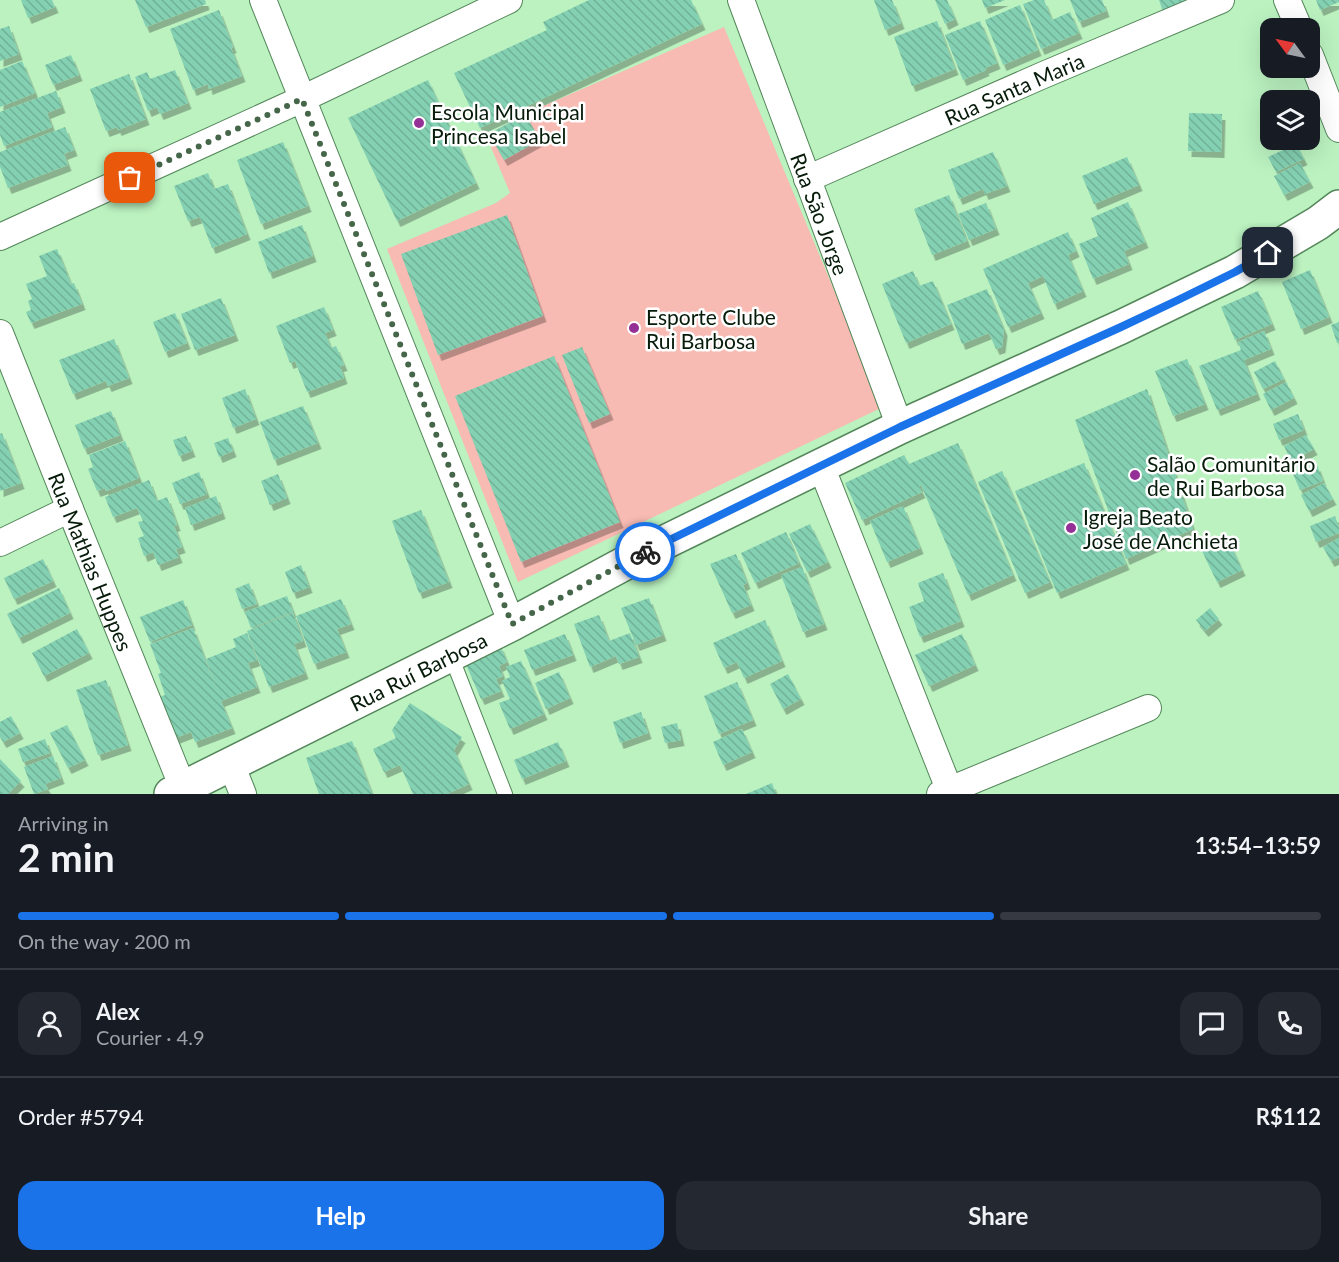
<!DOCTYPE html>
<html lang="en">
<head>
<meta charset="utf-8">
<style>
	:root { --surface:#171b24; --page:#242831; --text:#f1f3f6; --muted:#9ea1a6; --line:#363941; --accent:#1a73e8 }
	body { margin:0; font-family:Lato,sans-serif; background:var(--page); color:var(--text); height:100vh; display:flex; flex-direction:column; font-size:22px; white-space:nowrap }
	* { box-sizing:border-box; margin:0 }
	p { font-size:20px; color:var(--muted) }
	.icon { flex:none; width:33px; height:33px; fill:none; stroke:currentColor; stroke-width:2; stroke-linecap:round; stroke-linejoin:round }
	.map { position:relative; height:794px; overflow:hidden }
	.side { display:flex; flex-direction:column; background:var(--surface); flex:1 }
	.side>* { flex:none }
	.needle { width:39px; rotate:303deg }
	.controls { position:absolute; left:1260px; top:18px; display:grid; gap:12px }
	.controls a { display:grid; place-items:center; width:60px; height:60px; border-radius:12px; background:var(--surface); box-shadow:0 6px 24px #0002; font-size:30px }
	.pin { position:absolute; display:grid; place-items:center; width:51px; height:51px; color:#fff; margin:-26px; border-radius:12px; box-shadow:0 3px 9px #0006 }
	.courier { position:absolute; display:grid; place-items:center; width:60px; height:60px; margin:-30px; border:4px solid #1a73e8; border-radius:50%; background:#fff; color:#222; box-shadow:0 2px 8px #0007 }
	.summary em { font-style:normal; font-weight:700 }
	.summary div { display:flex; flex-direction:column-reverse }
	.summary { display:flex; align-items:center; justify-content:space-between; height:102px; padding:0 18px }
	h1 { font-size:39px; font-weight:700; line-height:45px }
	.bar { display:grid; grid-template-columns:repeat(4,1fr); gap:9px 6px; align-content:center; height:72px; padding:0 18px }
	.bar i { height:8px; border-radius:4px; background:var(--line) }
	.bar .on { background:var(--accent) }
	.bar p { grid-column:span 4 }
	.line { display:flex; align-items:center; gap:15px; padding:0 18px; border-top:2px solid var(--line) }
	.line div { flex:1 }
	.round { display:grid; place-items:center; flex:none; width:63px; height:63px; border-radius:18px; background:var(--page) }
	.cta { display:flex; gap:12px; margin-top:auto; padding:12px 18px }
	.cta a { flex:1; height:69px; border-radius:18px; background:var(--accent); color:#fff; font-size:24px; font-weight:700; line-height:69px; text-align:center }
	.cta a+a { background:var(--page); color:var(--text) }
	.map>svg:first-child { display:block }
</style>
</head>
<body>
<div class="map">
<svg width="1339" height="794" viewBox="0 0 1339 794">
	<defs>
		<pattern id="building-back-hatch" width="6" height="6" patternUnits="userSpaceOnUse" patternTransform="scale(1.5)"><rect width="6" height="6" fill="#84d0b2"/><path d="M-1 5l2 2M0 0l6 6M5-1l2 2" fill="none" stroke="#70b298"/></pattern>
		<filter id="shadow"><feDropShadow dx="3.5" dy="6" stdDeviation="0" flood-color="#0004"/></filter>
	</defs>
	<rect width="100%" height="100%" fill="#bbf2c0"/>
	<path fill="#f8bbb3" d="M724,27L883,407L518,582L387,249L496,203L510,193L485,133L489,134L525,114Z"/>
	<g fill="url(#building-back-hatch)" filter="url(#shadow)">
		<path d="M21,0H52L55,7L28,18Z"/>
		<path d="M135,0H205L206,4L146,27Z"/>
		<path d="M589,0H691L702,24L480,128L454,73L547,30L543,22Z"/>
		<path d="M874,0H892L901,23L885,30Z"/>
		<path d="M935,0H947L955,19L945,24Z"/>
		<path d="M982,0H1005L985,8Z"/>
		<path d="M1034,0H1044L1052,20L1070,12L1079,33L1041,49L1023,4Z"/>
		<path d="M1070,0H1102L1106,11L1079,22Z"/>
		<path d="M1159,0H1194L1163,12Z"/>
		<path d="M1316,0H1339V2L1320,10Z"/>
		<path d="M1020,5L1038,50L1003,65L985,20Z"/>
		<path d="M219,10L233,47L231,48L242,76L209,89L208,84L193,90L170,29Z"/>
		<path d="M937,21L955,69L912,86L894,37Z"/>
		<path d="M980,21L997,63L985,68L986,70L963,80L945,35Z"/>
		<path d="M9,26L19,54L0,61V29Z"/>
		<path d="M71,55L79,75L53,85L45,65Z"/>
		<path d="M22,61L35,93L0,107V70Z"/>
		<path d="M175,70L188,103L160,114L157,107L148,111L135,77L147,72L150,79Z"/>
		<path d="M129,74L146,119L118,130L117,127L106,131L90,89Z"/>
		<path d="M428,80L476,183L397,221L348,118Z"/>
		<path d="M56,91L62,107L47,113L52,127L4,146L0,135V112Z"/>
		<path d="M1189,113L1222,114L1221,152L1188,151Z"/>
		<path d="M525,114L540,140L504,160L489,134Z"/>
		<path d="M65,127L74,150L64,154L68,165L8,188L0,167V152Z"/>
		<path d="M283,142L308,206L261,224L237,160Z"/>
		<path d="M1296,144L1304,159L1276,172L1268,157Z"/>
		<path d="M993,152L1007,186L985,194L983,189L959,199L948,170Z"/>
		<path d="M1127,157L1139,185L1094,204L1082,176Z"/>
		<path d="M1300,163L1310,182L1284,195L1274,176Z"/>
		<path d="M208,173L214,189L228,184L247,234L212,248L200,217L188,221L174,186Z"/>
		<path d="M949,195L967,241L932,255L914,209Z"/>
		<path d="M1128,202L1145,242L1124,251L1129,264L1093,279L1079,244L1098,236L1091,218Z"/>
		<path d="M986,203L996,229L969,240L958,214Z"/>
		<path d="M507,215L543,316L438,355L401,254Z"/>
		<path d="M302,225L313,256L269,273L258,242Z"/>
		<path d="M1068,232L1076,251L1068,255L1083,291L1054,304L1043,276L1028,283L1041,313L1008,327L983,269Z"/>
		<path d="M57,249L71,284L74,283L82,304L31,323L26,312L31,310L28,301L32,299L26,284L47,276L39,256Z"/>
		<path d="M1310,270L1329,317L1301,329L1282,282Z"/>
		<path d="M913,271L919,286L933,281L951,324L906,343L882,284Z"/>
		<path d="M987,289L1004,330L1002,347L996,349L989,333L962,344L947,305Z"/>
		<path d="M1258,291L1272,324L1235,340L1221,307Z"/>
		<path d="M221,298L235,335L195,350L181,314Z"/>
		<path d="M324,307L333,330L325,333L331,348L336,346L344,365L340,366L344,378L307,392L295,361L290,363L276,326Z"/>
		<path d="M175,313L187,343L165,352L153,322Z"/>
		<path d="M1339,322V343H1337L1331,325Z"/>
		<path d="M1264,331L1271,349L1244,360L1257,394L1217,410L1199,366L1241,350L1238,342Z"/>
		<path d="M114,339L129,378L108,386L106,381L73,394L59,360Z"/>
		<path d="M582,347L610,414L589,423L562,355Z"/>
		<path d="M554,356L620,522L521,562L455,396Z"/>
		<path d="M1187,359L1205,404L1173,416L1155,371Z"/>
		<path d="M1275,361L1284,379L1263,389L1254,372Z"/>
		<path d="M1286,382L1294,398L1271,410L1263,394Z"/>
		<path d="M245,389L256,419L233,428L222,398Z"/>
		<path d="M1147,389L1193,529L1126,559L1075,420Z"/>
		<path d="M303,406L318,443L274,460L260,422Z"/>
		<path d="M111,411L120,435L84,449L75,425Z"/>
		<path d="M1298,414L1304,430L1279,440L1273,424Z"/>
		<path d="M2,433L21,483L0,491V434Z"/>
		<path d="M1306,435L1314,449L1291,461L1284,446Z"/>
		<path d="M186,436L192,451L179,456L173,440Z"/>
		<path d="M228,438L233,451L219,457L214,443Z"/>
		<path d="M125,441L139,478L106,491L105,488L97,491L88,469L93,467L89,455Z"/>
		<path d="M958,443L1013,575L968,595L921,485L919,486L922,492L862,520L845,483L904,455L909,464Z"/>
		<path d="M1084,463L1126,564L1057,593L1015,491Z"/>
		<path d="M1317,465L1323,481L1300,490L1293,474Z"/>
		<path d="M1002,471L1050,582L1025,593L978,482Z"/>
		<path d="M199,472L207,494L180,504L172,483Z"/>
		<path d="M278,474L287,498L270,505L261,481Z"/>
		<path d="M149,480L157,501L167,497L177,525L174,526L182,547L176,549L179,557L158,565L153,552L144,556L138,538L144,536L138,522L143,521L137,508L113,517L105,497Z"/>
		<path d="M1324,483L1333,499L1309,511L1301,495Z"/>
		<path d="M216,496L222,513L191,525L185,508Z"/>
		<path d="M903,506L920,548L887,562L870,521Z"/>
		<path d="M421,510L449,582L419,593L392,521Z"/>
		<path d="M1335,516L1339,527V533L1316,542L1310,526Z"/>
		<path d="M810,524L828,562L807,572L789,534Z"/>
		<path d="M786,532L799,563L755,583L741,553Z"/>
		<path d="M1339,538V557L1331,561L1323,547Z"/>
		<path d="M1228,539L1242,570L1217,582L1202,551Z"/>
		<path d="M736,554L747,583L743,585L751,605L732,613L710,564Z"/>
		<path d="M43,559L53,581L14,599L4,578Z"/>
		<path d="M301,565L309,587L293,593L285,572Z"/>
		<path d="M802,567L824,624L803,632L781,575Z"/>
		<path d="M943,573L961,621L920,637L909,607L924,601L918,583Z"/>
		<path d="M249,583L257,604L242,609L235,589Z"/>
		<path d="M59,588L70,613L19,638L7,614Z"/>
		<path d="M287,596L293,612L251,628L245,612Z"/>
		<path d="M649,598L663,635L636,645L621,608Z"/>
		<path d="M341,599L351,624L337,629L346,652L314,664L296,616Z"/>
		<path d="M183,600L192,625L150,642L140,617Z"/>
		<path d="M1210,608L1219,619L1205,631L1196,620Z"/>
		<path d="M293,613L303,641L294,644L305,673L269,687L247,631Z"/>
		<path d="M599,615L609,641L630,633L639,657L619,664L616,656L590,667L574,624Z"/>
		<path d="M765,620L782,661L744,678L737,662L724,668L713,643Z"/>
		<path d="M193,628L220,698L206,659L236,647L233,639L247,633L257,660L248,663L257,687L221,701L232,728L195,742L191,732L173,739L157,698L165,695L158,674L161,673L150,644Z"/>
		<path d="M77,629L89,653L44,676L32,653Z"/>
		<path d="M565,634L573,655L532,670L524,650Z"/>
		<path d="M962,634L975,665L929,686L915,655Z"/>
		<path d="M500,645L507,662L499,666L503,676L496,679L501,691L481,699L464,660Z"/>
		<path d="M521,661L544,714L510,729L499,703L510,699L502,681L510,677L506,667Z"/>
		<path d="M559,672L570,698L546,709L535,683Z"/>
		<path d="M788,674L801,699L783,709L770,684Z"/>
		<path d="M106,680L128,745L98,755L76,690Z"/>
		<path d="M737,682L753,720L719,734L704,696Z"/>
		<path d="M410,703L462,737L454,750L469,784L447,794H413L400,765L384,772L373,749L396,738L392,730Z"/>
		<path d="M641,712L648,733L620,743L613,722Z"/>
		<path d="M11,716L20,733L3,742L0,737V722Z"/>
		<path d="M677,723L681,740L665,743L661,727Z"/>
		<path d="M67,725L85,760L68,768L50,733Z"/>
		<path d="M742,729L752,752L723,765L713,742Z"/>
		<path d="M45,739L50,753L23,762L18,749Z"/>
		<path d="M352,741L372,794H319L306,758Z"/>
		<path d="M558,742L566,761L522,779L514,760Z"/>
		<path d="M53,756L61,778L45,784L48,789L34,794L24,767Z"/>
		<path d="M0,759L21,781L8,794H0Z"/>
		<path d="M772,783L776,794H746Z"/>
	</g>
	<g fill="none" stroke-linecap="round" stroke-linejoin="round">
		<defs>
			<path id="service" d="M451,656L505,794"/>
			<g id="minor">
				<path d="M263,0L512,624"/>
				<path id="s1" d="M741,0L900,427"/>
				<path d="M1287,0L1299,28"/>
				<path d="M1310,55L1339,129"/>
				<path id="s2" d="M807,179L1041,76L1221,0"/>
				<path d="M0,237L302,99L509,0"/>
				<path id="s3" d="M0,333L70,509L183,788"/>
				<path d="M821,466L951,794"/>
				<path d="M0,543L70,509"/>
				<path d="M231,764L243,794"/>
				<path d="M940,794L1148,708"/>
			</g>
			<g id="secondary">
				<path id="s4" d="M171,794L512,624L655,547L900,427L1121,327L1235,272L1318,223L1339,207"/>
			</g>
		</defs>
		<use href="#service" stroke="#54865a" stroke-width="16"/>
		<use href="#minor" stroke="#54865a" stroke-width="28"/>
		<use href="#secondary" stroke="#54865a" stroke-width="36"/>
		<use href="#service" stroke="#fff" stroke-width="14"/>
		<use href="#minor" stroke="#fff" stroke-width="26"/>
		<use href="#secondary" stroke="#fff" stroke-width="33"/>
	</g>
	<g fill="none" stroke-linecap="round" stroke-linejoin="round">
		<path stroke="#456649" stroke-width="6" stroke-dasharray="0 10.8" d="M130,178L302,99L512,624L645,552"/>
		<path stroke="#1a73e8" stroke-width="8" d="M645,552L900,427L1121,327L1178,300L1235,272L1268,253"/>
	</g>
	<g fill="#943096" stroke="#fff" stroke-width="2">
		<circle cx="419" cy="123" r="6"/>
		<circle cx="634" cy="328" r="6"/>
		<circle cx="1135" cy="475" r="6"/>
		<circle cx="1071" cy="528" r="6"/>
	</g>
	<g text-anchor="middle" dominant-baseline="central" stroke-width="5" stroke-linejoin="round" paint-order="stroke">
		<g font-size="21" fill="#061b09" stroke="#fff">
			<text stroke="none"><textPath href="#s2" startOffset="226">Rua Santa Maria</textPath></text>
			<text stroke="none"><textPath href="#s1" startOffset="228">Rua São Jorge</textPath></text>
			<text stroke="none"><textPath href="#s3" startOffset="246">Rua Mathias Huppes</textPath></text>
			<text stroke="none"><textPath href="#s4" startOffset="276">Rua Ruí Barbosa</textPath></text>
		</g>
		<g font-size="21" fill="#061b09" stroke="#fff" text-anchor="start">
			<text x="431" y="111">Escola Municipal<tspan x="431" dy="24">Princesa Isabel</tspan></text>
			<text x="646" y="316">Esporte Clube<tspan x="646" dy="24">Rui Barbosa</tspan></text>
			<text x="1147" y="463">Salão Comunitário<tspan x="1147" dy="24">de Rui Barbosa</tspan></text>
			<text x="1083" y="516">Igreja Beato<tspan x="1083" dy="24">José de Anchieta</tspan></text>
		</g>
	</g>
</svg>
<div class="controls">
<a><svg class="needle" viewBox="-14 -14 28 28"><path d="M0-13l5 13h-10z" fill="#e53935"/><path d="M0 13l5-13h-10z" fill="#9ea1a6"/></svg></a>
<a><svg class="icon" aria-label="layers" viewBox="0 0 24 24"><path d="M12 4l9 5-9 5-9-5zM3 14l9 5 9-5"/></svg></a>
</div>
<div class="pin" style="left:130px;top:178px;background:#ea580c"><svg class="icon" aria-label="bag" viewBox="0 0 24 24"><path d="M5 8h14l-1 12H6zM9 8a3 3 0 0 1 6 0"/></svg></div>
<div class="pin" style="left:1268px;top:253px;background:#1f2937"><svg class="icon" aria-label="home" viewBox="0 0 24 24"><path d="M3 11l9-7 9 7M6 9v11h12V9"/></svg></div>
<div class="courier" style="left:645px;top:552px"><svg class="icon" aria-label="bike" viewBox="0 0 24 24"><circle cx="6" cy="16" r="4"/><circle cx="18" cy="16" r="4"/><path d="M6 16l4-8h5l3 8M10 8l3 8H6M13 5h3"/></svg></div>
</div>
<section class="side">
<div class="summary"><div><h1>2 min</h1><p>Arriving in</p></div><em>13:54–13:59</em></div>
<div class="bar"><i class="on"></i><i class="on"></i><i class="on"></i><i></i><p>On the way · 200 m</p></div>
<div class="line" style="height:108px"><a class="round"><svg class="icon" aria-label="person" viewBox="0 0 24 24"><circle cx="12" cy="8" r="4"/><path d="M4 21q1-7 8-7t8 7"/></svg></a><div><b>Alex</b><p>Courier · 4.9</p></div><a class="round"><svg class="icon" aria-label="chat" viewBox="0 0 24 24"><path d="M4 5h16v11H9l-5 4z"/></svg></a><a class="round"><svg class="icon" aria-label="phone" viewBox="0 0 24 24"><path d="M5 4h4l2 5-3 2q2 4 5 5l2-3 5 2v4C11 20 4 13 5 4z"/></svg></a></div>
<div class="line" style="height:78px"><div>Order #5794</div><b>R$112</b></div>
<div class="cta"><a>Help</a><a>Share</a></div>
</section>
</body>
</html>
